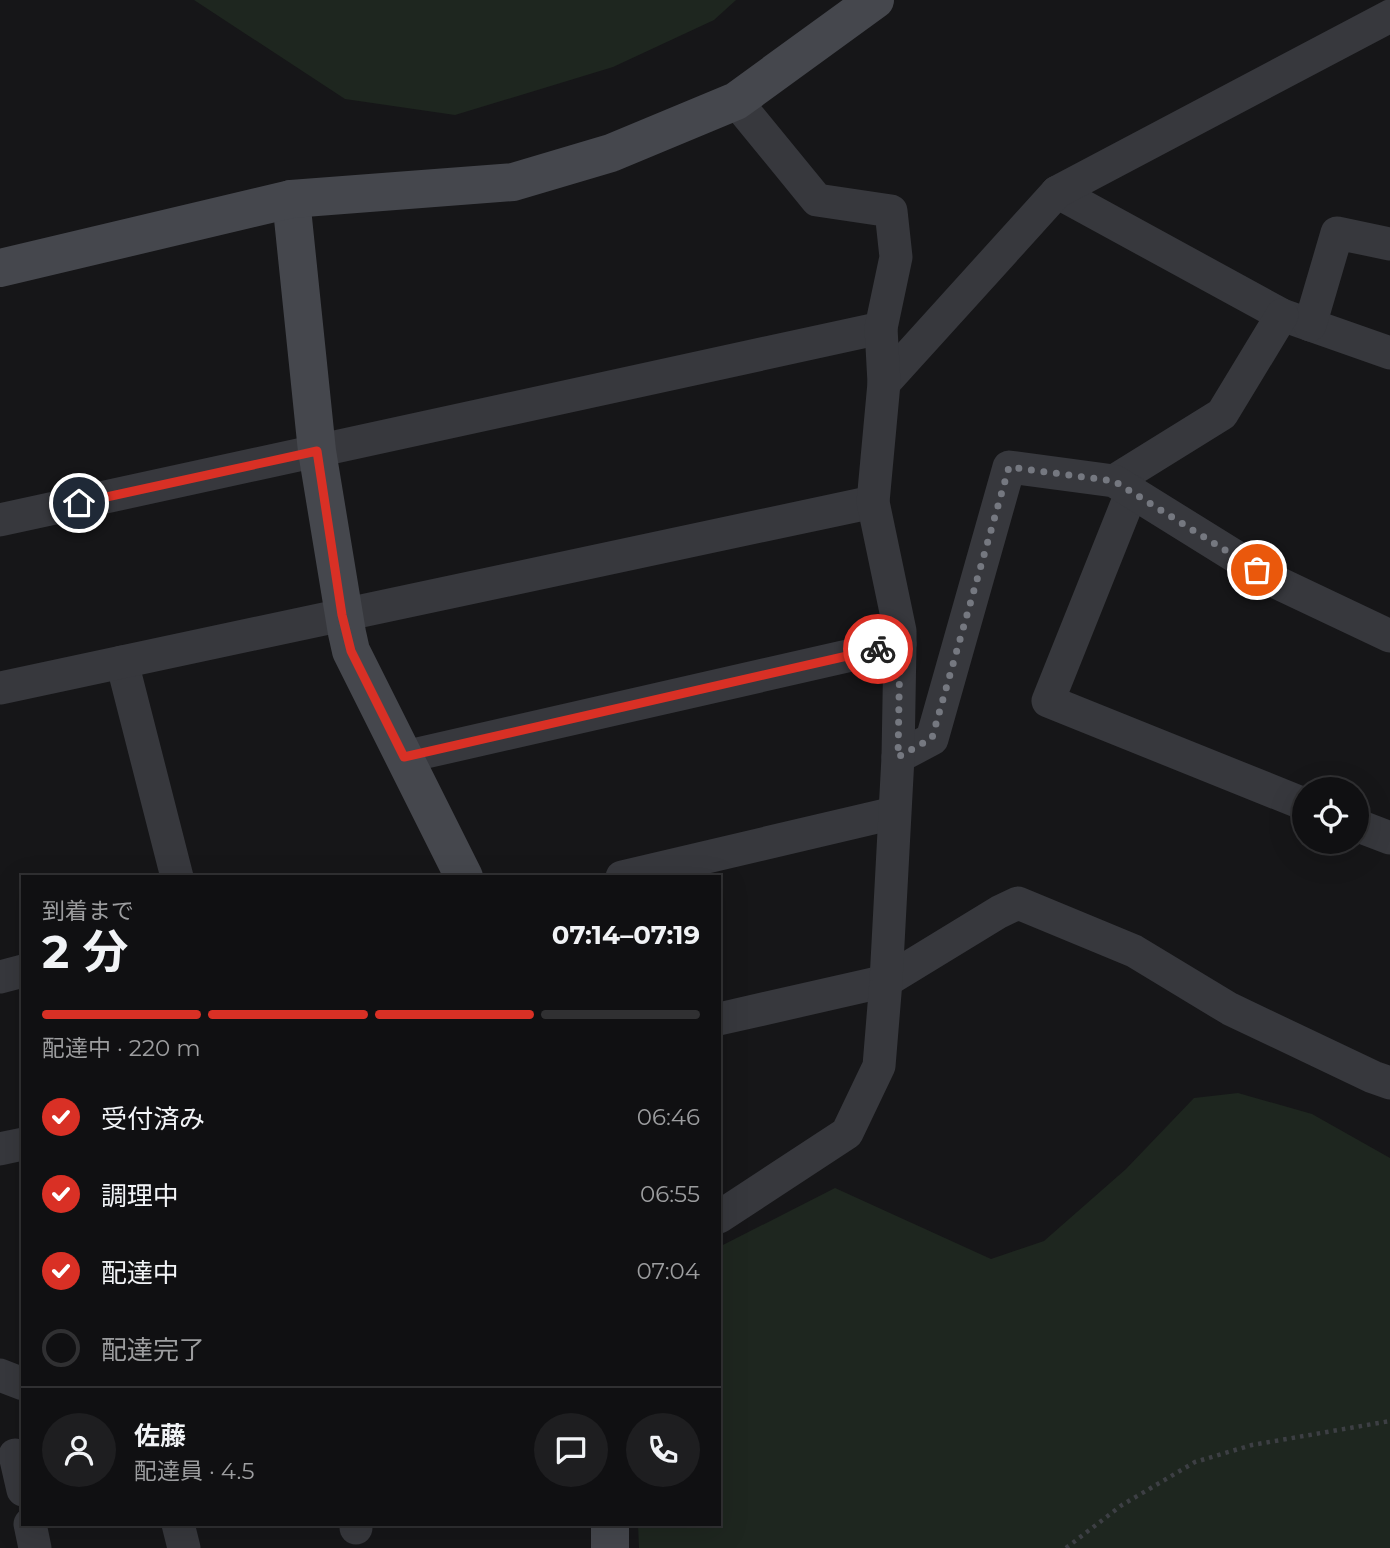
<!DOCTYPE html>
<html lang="ja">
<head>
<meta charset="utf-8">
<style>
	:root { --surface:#101012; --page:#1e1e20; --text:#f1f3f6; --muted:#9c9d9f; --line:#303032; --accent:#d93025 }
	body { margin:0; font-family:Montserrat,"Noto Sans JP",sans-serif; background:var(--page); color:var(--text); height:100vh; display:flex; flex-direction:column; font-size:26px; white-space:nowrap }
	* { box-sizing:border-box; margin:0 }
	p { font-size:23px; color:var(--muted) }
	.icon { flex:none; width:38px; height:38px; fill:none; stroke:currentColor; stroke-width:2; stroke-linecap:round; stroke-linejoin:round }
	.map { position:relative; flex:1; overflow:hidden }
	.drawer { position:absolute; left:21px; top:875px; width:700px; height:651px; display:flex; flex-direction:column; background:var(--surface); border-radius:0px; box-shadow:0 7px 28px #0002,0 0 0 2px var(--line) }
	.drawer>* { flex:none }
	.buttons { position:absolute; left:1292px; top:777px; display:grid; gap:14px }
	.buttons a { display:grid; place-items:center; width:77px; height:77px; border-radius:50%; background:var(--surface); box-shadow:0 7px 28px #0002,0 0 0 2px var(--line); font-size:35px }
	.pin { position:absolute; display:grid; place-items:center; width:60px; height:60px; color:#fff; margin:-30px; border:4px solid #fff; border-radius:50%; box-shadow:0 2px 7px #0007 }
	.courier { position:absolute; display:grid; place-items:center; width:70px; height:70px; margin:-35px; border:5px solid #d93025; border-radius:50%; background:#fff; color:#222; box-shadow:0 2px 9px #0007 }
	.headline em { font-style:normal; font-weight:700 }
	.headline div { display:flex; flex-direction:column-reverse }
	.headline { display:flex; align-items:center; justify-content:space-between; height:119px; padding:0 21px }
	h1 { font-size:46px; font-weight:700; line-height:52px }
	.bar { display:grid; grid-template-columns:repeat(4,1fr); gap:10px 7px; align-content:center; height:84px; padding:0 21px }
	.bar i { height:9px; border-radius:5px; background:var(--line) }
	.bar .current { background:var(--accent) }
	.bar p { grid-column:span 4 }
	.line { display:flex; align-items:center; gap:18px; padding:0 21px; border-top:2px solid var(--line) }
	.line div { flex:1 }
	.round { display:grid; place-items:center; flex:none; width:74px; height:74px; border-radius:37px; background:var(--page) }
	ol { padding:0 21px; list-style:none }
	li { display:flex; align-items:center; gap:21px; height:77px }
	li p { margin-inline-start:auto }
	li .icon { padding:7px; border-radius:50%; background:var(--accent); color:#fff; stroke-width:4 }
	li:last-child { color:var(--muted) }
	li i { width:38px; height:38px; border:4px solid var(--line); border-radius:50% }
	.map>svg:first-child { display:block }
</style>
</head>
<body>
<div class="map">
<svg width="1390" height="1548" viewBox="0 0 1390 1548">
	<rect width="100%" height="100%" fill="#161618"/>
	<g fill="#1e261f">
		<path d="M194,0H736L714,20L613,67L455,115L345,99Z"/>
		<path d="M1238,1093L1312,1114L1390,1158V1548H639L638,1524H719V1247L835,1188L991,1259L1044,1241L1126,1169L1194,1098Z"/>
	</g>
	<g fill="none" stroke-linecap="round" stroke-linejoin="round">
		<path stroke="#3d3f44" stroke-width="4.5" stroke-dasharray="3.5 5" stroke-linecap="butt" d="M1066,1548L1122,1505L1195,1462L1252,1445L1390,1421"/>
		<g stroke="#37383d" stroke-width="33">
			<path d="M1057,192L1282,315L1390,353"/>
			<path d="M1310,325L1337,233L1390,244"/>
			<path d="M884,383L1057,192L1390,16"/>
			<path d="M1114,481L1222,414L1282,315"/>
			<path d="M1132,491L1048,701L1304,804"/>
			<path d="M0,520L881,328"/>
			<path d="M122,662L177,877"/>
			<path d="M0,688L873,502"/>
			<path d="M404,757L900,644"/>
			<path d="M898,757L932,739L1009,467L1114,481L1278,583L1390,636"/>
			<path d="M1356,825L1390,838"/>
			<path d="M622,877L894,813"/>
			<path d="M0,977L23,971"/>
			<path d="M719,1019L886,981L999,912L1018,903L1134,951L1230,1009L1373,1077L1390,1083"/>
			<path d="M0,1149L23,1144"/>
			<path d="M719,1217L847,1133L879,1066L886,981L898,757L900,644V631L873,502L884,383L881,328L896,257L891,211L817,200L736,101"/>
			<path d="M0,1375L23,1384"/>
			<path d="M15,1455L23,1490"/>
			<path d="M30,1524L35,1548"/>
			<path d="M178,1524L184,1548"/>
			<path d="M356,1524V1528"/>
		</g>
		<g stroke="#45474d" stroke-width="38">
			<path d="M291,199L317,451L347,633L351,651L464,877"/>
			<path d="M0,268L291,199L513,182L611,153L736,101L875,0"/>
			<path d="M610,1524V1548"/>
		</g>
	</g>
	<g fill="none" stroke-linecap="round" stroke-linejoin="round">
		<path stroke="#757880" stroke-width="7" stroke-dasharray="0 12.6" d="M878,649L900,644L898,757L932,738L1009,467L1114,481L1257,570"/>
		<path stroke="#d93025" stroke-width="9" d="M79,503L317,451L342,615L351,651L404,757L878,649"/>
	</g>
</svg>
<div class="buttons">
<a><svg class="icon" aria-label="locate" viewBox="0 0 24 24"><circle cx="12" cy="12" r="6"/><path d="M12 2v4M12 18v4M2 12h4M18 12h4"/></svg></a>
</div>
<div class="pin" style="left:1257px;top:570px;background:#ea580c"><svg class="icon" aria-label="bag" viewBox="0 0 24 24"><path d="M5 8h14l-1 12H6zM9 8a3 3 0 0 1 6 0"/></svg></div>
<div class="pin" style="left:79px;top:503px;background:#1f2937"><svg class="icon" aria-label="home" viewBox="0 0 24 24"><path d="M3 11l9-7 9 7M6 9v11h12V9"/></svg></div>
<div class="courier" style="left:878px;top:649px"><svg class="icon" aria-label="bike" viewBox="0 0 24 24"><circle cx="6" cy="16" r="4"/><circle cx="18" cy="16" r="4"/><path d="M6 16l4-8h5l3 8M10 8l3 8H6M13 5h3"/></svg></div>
<section class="drawer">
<div class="headline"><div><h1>2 分</h1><p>到着まで</p></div><em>07:14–07:19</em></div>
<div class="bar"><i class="current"></i><i class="current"></i><i class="current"></i><i></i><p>配達中 · 220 m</p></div>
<ol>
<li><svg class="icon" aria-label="check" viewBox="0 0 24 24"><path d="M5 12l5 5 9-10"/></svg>受付済み<p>06:46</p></li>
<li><svg class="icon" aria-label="check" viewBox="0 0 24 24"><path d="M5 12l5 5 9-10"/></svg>調理中<p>06:55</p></li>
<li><svg class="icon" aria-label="check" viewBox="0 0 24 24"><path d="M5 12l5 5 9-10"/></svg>配達中<p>07:04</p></li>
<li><i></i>配達完了</li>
</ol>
<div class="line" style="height:126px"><a class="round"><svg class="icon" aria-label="person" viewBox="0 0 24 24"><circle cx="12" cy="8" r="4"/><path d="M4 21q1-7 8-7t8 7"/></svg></a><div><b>佐藤</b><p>配達員 · 4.5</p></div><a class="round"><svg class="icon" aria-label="chat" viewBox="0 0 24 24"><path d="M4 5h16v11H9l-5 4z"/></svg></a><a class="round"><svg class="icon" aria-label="phone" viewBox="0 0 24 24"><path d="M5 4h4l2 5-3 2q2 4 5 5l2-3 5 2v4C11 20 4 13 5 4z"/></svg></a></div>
</section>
</div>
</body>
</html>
